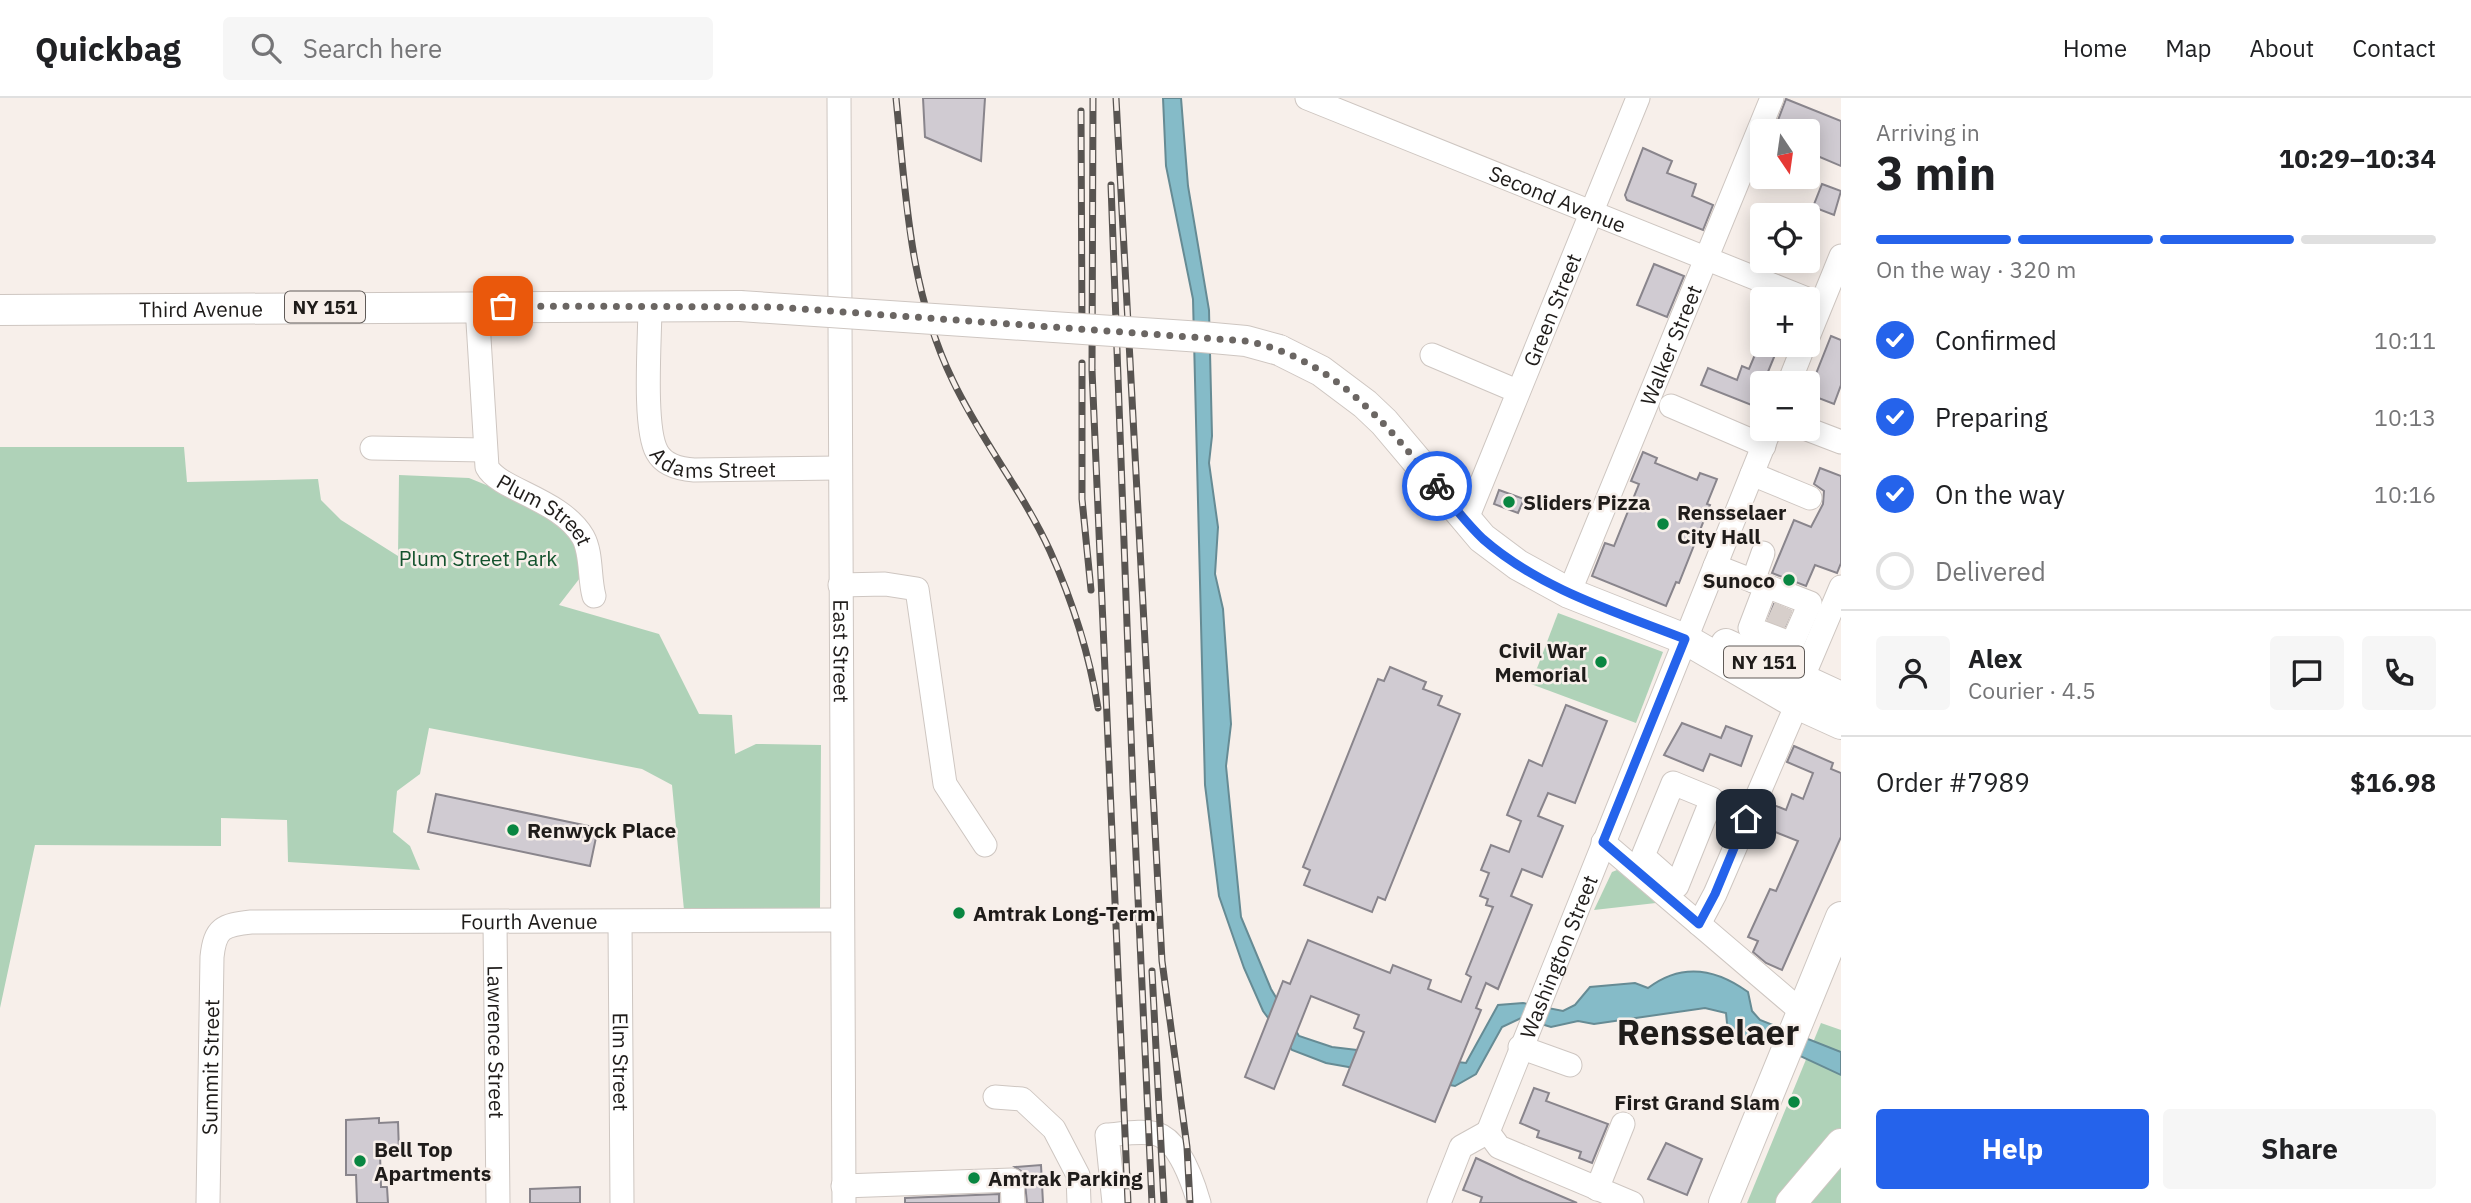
<!DOCTYPE html>
<html lang="en">
<head>
<meta charset="utf-8">
<style>
	:root { --surface:#fff; --page:#f6f6f6; --text:#202124; --muted:#757577; --line:#e0e0e0; --accent:#2563eb }
	body { margin:0; font-family:"IBM Plex Sans",sans-serif; background:var(--page); color:var(--text); height:100vh; display:flex; flex-direction:column; font-size:26px; white-space:nowrap }
	* { box-sizing:border-box; margin:0 }
	p { font-size:23px; color:var(--muted) }
	.icon { flex:none; width:38px; height:38px; fill:none; stroke:currentColor; stroke-width:2; stroke-linecap:round; stroke-linejoin:round }
	.map { position:relative; flex:1; overflow:hidden }
	.side { display:flex; flex-direction:column; background:var(--surface); width:630px }
	.side>* { flex:none }
	.needle { width:46px; rotate:167deg }
	.fabs { position:absolute; left:1750px; top:21px; display:grid; gap:14px }
	.fabs a { display:grid; place-items:center; width:70px; height:70px; border-radius:7px; background:var(--surface); box-shadow:0 4px 18px #0003; font-size:35px }
	.pin { position:absolute; display:grid; place-items:center; width:60px; height:60px; color:#fff; margin:-30px; border-radius:14px; box-shadow:0 4px 10px #0006 }
	.courier { position:absolute; display:grid; place-items:center; width:70px; height:70px; margin:-35px; border:5px solid #2563eb; border-radius:50%; background:#fff; color:#222; box-shadow:0 2px 9px #0007 }
	.summary em { font-style:normal; font-weight:700 }
	.summary div { display:flex; flex-direction:column-reverse }
	.summary { display:flex; align-items:center; justify-content:space-between; height:119px; padding:0 35px }
	h1 { font-size:46px; font-weight:700; line-height:52px }
	.bar { display:grid; grid-template-columns:repeat(4,1fr); gap:10px 7px; align-content:center; height:84px; padding:0 35px }
	.bar i { height:9px; border-radius:5px; background:var(--line) }
	.bar .active { background:var(--accent) }
	.bar p { grid-column:span 4 }
	.line { display:flex; align-items:center; gap:18px; padding:0 35px; border-top:2px solid var(--line) }
	.line div { flex:1 }
	.round { display:grid; place-items:center; flex:none; width:74px; height:74px; border-radius:7px; background:var(--page) }
	ol { padding:0 35px; list-style:none }
	li { display:flex; align-items:center; gap:21px; height:77px }
	li p { margin-inline-start:auto }
	li .icon { padding:7px; border-radius:50%; background:var(--accent); color:#fff; stroke-width:4 }
	li:last-child { color:var(--muted) }
	li i { width:38px; height:38px; border:4px solid var(--line); border-radius:50% }
	.cta { display:flex; gap:14px; margin-top:auto; padding:14px 35px }
	.cta a { flex:1; height:80px; border-radius:7px; background:var(--accent); color:#fff; font-size:28px; font-weight:700; line-height:80px; text-align:center }
	.cta a+a { background:var(--page); color:var(--text) }
	header { display:flex; align-items:center; gap:42px; box-sizing:border-box; height:98px; padding:0 35px; background:var(--surface); border-bottom:2px solid var(--line) }
	header strong { font-size:33px }
	nav { display:flex; gap:38px; margin-inline-start:auto; font-size:24px }
	.search { width:490px; height:63px; background:var(--page); display:flex; align-items:center; gap:18px; box-sizing:border-box; padding:0 24px; border-radius:7px; color:var(--muted); font-size:26px }
	main { display:flex; flex:1; min-height:0 }
	.map>svg:first-child { display:block }
</style>
</head>
<body>
<header>
<strong>Quickbag</strong>
<div class="search"><svg class="icon" aria-label="search" viewBox="0 0 24 24"><circle cx="10" cy="10" r="6"/><path d="M15 15l6 6"/></svg>Search here</div>
<nav><a>Home</a><a>Map</a><a>About</a><a>Contact</a></nav>
</header>
<main>
<div class="map">
<svg width="1841" height="1105" viewBox="0 0 1841 1105">
	<rect width="100%" height="100%" fill="#f7efea"/>
	<g fill="#afd2b8">
		<path d="M0,349H184L187,384L318,381L321,402L341,422L398,458L399,377L469,380L542,410L579,445L583,476L559,507L659,536L699,616L732,617L735,656L756,646L821,647L820,810L684,812L672,687L642,671L429,630L420,676L397,693L393,734L410,748L420,772L288,764L287,722L221,720V748L35,747L0,910Z"/>
		<path d="M1558,515L1663,554L1636,625L1531,586Z"/>
		<path d="M1617,772L1656,805L1594,812L1612,774Z"/>
		<path d="M1821,925L1841,932V1105H1747Z"/>
	</g>
	<path fill="#85bbc8" stroke="#668b94" stroke-width="2" d="M1163,0H1181L1188,88L1209,212L1212,338L1209,365L1218,429L1215,476L1223,511L1231,626L1226,668L1241,819L1271,891L1299,938L1332,949L1466,965L1498,907L1523,905L1563,913L1575,907L1590,889L1635,885L1648,890C1681,865 1715,870 1748,894L1752,913L1760,922L1841,954V977L1770,944L1755,939L1733,941L1728,935L1726,915L1705,910L1594,926L1578,923L1551,929L1521,920L1502,929L1476,976L1455,988L1326,965L1292,952L1263,913L1244,870L1219,798L1205,687L1193,201L1166,68Z"/>
	<g fill="#d0cbd2" stroke="#89858c" stroke-width="2">
		<path d="M923,0H985L981,63L925,39Z"/>
		<path d="M1786,1L1841,23V68L1808,54V33H1784L1775,30Z"/>
		<path d="M1643,50L1672,63L1667,75L1696,86L1692,98L1713,107L1703,132L1627,102L1625,97Z"/>
		<path d="M1822,86L1841,93L1834,117L1813,109Z"/>
		<path d="M1654,166L1684,178L1667,219L1637,207Z"/>
		<path d="M1831,238L1841,242V287L1834,306L1808,296Z"/>
		<path d="M1759,247H1779L1754,308L1701,287L1708,270L1737,282L1742,268L1749,271Z"/>
		<path d="M1643,354L1657,360L1655,365L1697,382L1700,375L1717,381L1707,406L1710,407L1679,485L1676,484L1666,508L1592,478L1605,445L1614,448L1639,386L1631,383Z"/>
		<path d="M1820,370L1841,378V465L1837,475L1815,467L1806,488L1772,475L1794,422L1811,429L1823,406L1824,393L1814,386Z"/>
		<path d="M1499,392L1524,401L1518,415L1494,406Z"/>
		<path d="M1774,506L1791,513L1785,528L1768,522Z"/>
		<path d="M1390,569L1426,584L1423,591L1442,598L1438,607L1460,616L1385,802L1378,799L1372,814L1304,787L1310,772L1303,769L1378,581L1384,583Z"/>
		<path d="M1566,607L1607,623L1575,705L1548,695L1538,718L1563,728L1542,779L1522,771L1511,798L1532,807L1498,891L1486,885L1476,910L1481,912L1435,1024L1343,987L1364,934L1354,930L1359,917L1311,898L1274,991L1245,979L1283,883L1290,886L1308,842L1390,875L1393,867L1431,882L1428,891L1461,904L1471,879L1466,876L1493,809L1486,807L1488,801L1480,798L1489,775L1481,772L1491,747L1509,754L1521,723L1507,717L1529,662L1542,668Z"/>
		<path d="M1682,625L1721,640L1726,628L1752,638L1741,668L1710,656L1703,673L1664,657Z"/>
		<path d="M1794,648L1833,665L1831,671L1841,675V739L1782,872L1766,865L1753,854L1758,843L1748,839L1770,791L1776,793L1798,743L1760,728L1769,705L1786,712L1792,696L1803,701L1813,675L1787,664Z"/>
		<path d="M436,696L598,730L590,768L428,734Z"/>
		<path d="M1534,990L1549,995L1546,1003L1608,1026L1592,1065L1579,1060L1581,1054L1537,1039L1539,1033L1520,1025Z"/>
		<path d="M379,1020V1025L398,1024L399,1054L380,1055L381,1089H387L388,1105H357L356,1077H346V1022Z"/>
		<path d="M1666,1045L1702,1061L1687,1097L1648,1081Z"/>
		<path d="M1476,1060L1523,1082L1577,1105H1480L1482,1099L1463,1092Z"/>
		<path d="M1041,1067L1043,1105H1027L1024,1075L1015,1069Z"/>
		<path d="M580,1089V1105H530V1091Z"/>
		<path d="M999,1096V1105H905V1100Z"/>
	</g>
	<g fill="none" stroke-linecap="round" stroke-linejoin="round">
		<path stroke="#d7cfcb" stroke-width="23" stroke-dasharray="23 11" stroke-linecap="butt" d="M1770,515L1788,523"/>
		<defs>
			<g id="minor">
				<path id="s1" d="M839,0L844,1105"/>
				<path id="s2" d="M1307,0L1807,201"/>
				<path id="s3" d="M477,208L487,369C499,392 561,401 583,439C592,455 589,480 594,498"/>
				<path id="s4" d="M650,208C650,240 643,329 657,354C664,367 680,371 694,372L838,370"/>
				<path d="M1808,239L1841,158"/>
				<path d="M1432,257L1517,293"/>
				<path d="M1789,285L1804,247"/>
				<path d="M1671,308L1764,348"/>
				<path d="M1807,331L1841,344"/>
				<path d="M372,350L484,352"/>
				<path d="M1752,376L1810,400"/>
				<path id="s5" d="M1466,423L1638,0"/>
				<path d="M1715,468L1810,505L1792,546L1750,530L1766,488"/>
				<path d="M1753,483L1763,455"/>
				<path d="M840,487L885,486L917,491L945,686L985,747"/>
				<path id="s6" d="M1569,495L1772,0"/>
				<path d="M1802,581L1841,489"/>
				<path d="M1673,685L1712,701L1677,788L1643,758Z"/>
				<path d="M1603,744L1802,914"/>
				<path id="s7" d="M620,824L622,1105"/>
				<path id="s8" d="M495,825L498,1105"/>
				<path d="M1699,826L1715,796L1797,606"/>
				<path d="M1520,949L1570,967"/>
				<path d="M995,999L1022,1001L1054,1031L1078,1077L1079,1105"/>
				<path id="s9" d="M1488,1034L1770,331"/>
				<path d="M1488,1034L1499,1049L1632,1105"/>
				<path d="M843,1088L1012,1082L1013,1105"/>
				<path d="M1597,1091L1623,1026"/>
				<path id="s10" d="M208,1105L212,859C215,830 223,827 251,824L842,822"/>
				<path d="M1114,1105L1107,1037C1122,1036 1142,1032 1157,1036C1179,1043 1193,1084 1199,1105"/>
				<path d="M1439,1105L1461,1049L1488,1034"/>
			</g>
			<g id="major">
				<path id="s11" d="M0,212L740,208"/>
				<path d="M1279,252L1321,273L1365,306L1384,324L1482,440L1518,467L1569,495L1685,541L1797,606L1841,626"/>
				<path d="M1726,546L1841,599"/>
				<path d="M1724,1105L1841,819"/>
				<path d="M1791,1105L1841,1046"/>
			</g>
		</defs>
		<use href="#minor" stroke="#cec6c1" stroke-width="25"/>
		<use href="#major" stroke="#cec6c1" stroke-width="32"/>
		<use href="#minor" stroke="#fff" stroke-width="23"/>
		<use href="#major" stroke="#fff" stroke-width="30"/>
		<defs>
			<g id="rail">
				<path d="M896,0C906,99 909,192 953,283C981,342 1023,394 1050,453C1073,504 1089,555 1098,610"/>
				<path d="M1093,0L1092,272L1128,1105"/>
				<path d="M1116,0L1162,863L1187,1049L1190,1105"/>
				<path d="M1081,13L1082,234"/>
				<path d="M1111,87L1133,691L1152,1105"/>
				<path d="M1082,265V401L1091,492"/>
				<path d="M1152,873L1164,1105"/>
			</g>
		</defs>
		<use href="#rail" stroke="#585451" stroke-width="7"/>
		<use href="#rail" stroke="#f7efea" stroke-width="4.5" stroke-dasharray="13" stroke-linecap="butt"/>
		<defs>
			<path id="major-bridge" d="M740,208L1202,239L1246,243L1279,252"/>
		</defs>
		<use href="#major-bridge" stroke="#cec6c1" stroke-width="32" stroke-linecap="butt"/>
		<use href="#major-bridge" stroke="#fff" stroke-width="30"/>
	</g>
	<g fill="none" stroke-linecap="round" stroke-linejoin="round">
		<path stroke="#6b6663" stroke-width="7" stroke-dasharray="0 12.6" d="M503,208L775,209L1246,243C1332,260 1385,324 1437,388"/>
		<path stroke="#2563eb" stroke-width="9" d="M1437,388C1452,406 1466,425 1483,441C1540,491 1616,514 1685,541L1603,744L1699,826L1715,796L1746,721"/>
	</g>
	<g fill="#098641" stroke="#f7efea" stroke-width="2.5">
		<circle cx="1509" cy="404" r="7"/>
		<circle cx="1663" cy="426" r="7"/>
		<circle cx="1789" cy="482" r="7"/>
		<circle cx="1601" cy="564" r="7"/>
		<circle cx="513" cy="732" r="7"/>
		<circle cx="959" cy="815" r="7"/>
		<circle cx="1794" cy="1004" r="7"/>
		<circle cx="360" cy="1063" r="7"/>
		<circle cx="974" cy="1080" r="7"/>
	</g>
	<g text-anchor="middle" dominant-baseline="central" stroke-width="5" stroke-linejoin="round" paint-order="stroke">
		<g fill="#f7efea" stroke="#605b58" stroke-width="2">
			<rect x="285" y="193.5" width="80" height="31" rx="5"/>
			<rect x="1724" y="548.5" width="80" height="31" rx="5"/>
		</g>
		<g font-size="19" font-weight="bold" fill="#1f1c1a">
			<text x="325" y="209">NY 151</text>
			<text x="1764" y="564">NY 151</text>
		</g>
		<g font-size="21" fill="#1f1c1a" stroke="#f7efea">
			<text stroke="none"><textPath href="#s2" startOffset="270">Second Avenue</textPath></text>
			<text stroke="none"><textPath href="#s11" startOffset="201">Third Avenue</textPath></text>
			<text stroke="none"><textPath href="#s5" startOffset="228">Green Street</textPath></text>
			<text stroke="none"><textPath href="#s6" startOffset="268">Walker Street</textPath></text>
			<text stroke="none"><textPath href="#s4" startOffset="208">Adams Street</textPath></text>
			<text stroke="none"><textPath href="#s3" startOffset="234">Plum Street</textPath></text>
			<text stroke="none"><textPath href="#s1" startOffset="553">East Street</textPath></text>
			<text stroke="none"><textPath href="#s10" startOffset="584">Fourth Avenue</textPath></text>
			<text stroke="none"><textPath href="#s9" startOffset="189">Washington Street</textPath></text>
			<text stroke="none"><textPath href="#s8" startOffset="119">Lawrence Street</textPath></text>
			<text stroke="none"><textPath href="#s7" startOffset="140">Elm Street</textPath></text>
			<text stroke="none"><textPath href="#s10" startOffset="136">Summit Street</textPath></text>
		</g>
		<g font-size="21" font-weight="bold" fill="#1f1c1a" stroke="#f7efea" text-anchor="start">
			<text x="1523" y="404">Sliders Pizza</text>
			<text x="1677" y="414">Rensselaer<tspan x="1677" dy="24">City Hall</tspan></text>
			<text x="1775" y="482" text-anchor="end">Sunoco</text>
			<text x="1587" y="552" text-anchor="end">Civil War<tspan x="1587" dy="24">Memorial</tspan></text>
			<text x="527" y="732">Renwyck Place</text>
			<text x="973" y="815">Amtrak Long-Term</text>
			<text x="1780" y="1004" text-anchor="end">First Grand Slam</text>
			<text x="374" y="1051">Bell Top<tspan x="374" dy="24">Apartments</tspan></text>
			<text x="988" y="1080">Amtrak Parking</text>
		</g>
		<g font-size="21" fill="#13522d" stroke="#f7efea">
			<text x="478" y="460">Plum Street Park</text>
		</g>
		<g font-size="35" font-weight="bold" fill="#1f1c1a" stroke="#f7efea">
			<text x="1708" y="934">Rensselaer</text>
		</g>
	</g>
</svg>
<div class="fabs">
<a><svg class="needle" viewBox="-14 -14 28 28"><path d="M0-13l5 13h-10z" fill="#e53935"/><path d="M0 13l5-13h-10z" fill="#757577"/></svg></a>
<a><svg class="icon" aria-label="locate" viewBox="0 0 24 24"><circle cx="12" cy="12" r="6"/><path d="M12 2v4M12 18v4M2 12h4M18 12h4"/></svg></a>
<a>+</a>
<a>−</a>
</div>
<div class="pin" style="left:503px;top:208px;background:#ea580c"><svg class="icon" aria-label="bag" viewBox="0 0 24 24"><path d="M5 8h14l-1 12H6zM9 8a3 3 0 0 1 6 0"/></svg></div>
<div class="pin" style="left:1746px;top:721px;background:#1f2937"><svg class="icon" aria-label="home" viewBox="0 0 24 24"><path d="M3 11l9-7 9 7M6 9v11h12V9"/></svg></div>
<div class="courier" style="left:1437px;top:388px"><svg class="icon" aria-label="bike" viewBox="0 0 24 24"><circle cx="6" cy="16" r="4"/><circle cx="18" cy="16" r="4"/><path d="M6 16l4-8h5l3 8M10 8l3 8H6M13 5h3"/></svg></div>
</div>
<section class="side">
<div class="summary"><div><h1>3 min</h1><p>Arriving in</p></div><em>10:29–10:34</em></div>
<div class="bar"><i class="active"></i><i class="active"></i><i class="active"></i><i></i><p>On the way · 320 m</p></div>
<ol>
<li><svg class="icon" aria-label="check" viewBox="0 0 24 24"><path d="M5 12l5 5 9-10"/></svg>Confirmed<p>10:11</p></li>
<li><svg class="icon" aria-label="check" viewBox="0 0 24 24"><path d="M5 12l5 5 9-10"/></svg>Preparing<p>10:13</p></li>
<li><svg class="icon" aria-label="check" viewBox="0 0 24 24"><path d="M5 12l5 5 9-10"/></svg>On the way<p>10:16</p></li>
<li><i></i>Delivered</li>
</ol>
<div class="line" style="height:126px"><a class="round"><svg class="icon" aria-label="person" viewBox="0 0 24 24"><circle cx="12" cy="8" r="4"/><path d="M4 21q1-7 8-7t8 7"/></svg></a><div><b>Alex</b><p>Courier · 4.5</p></div><a class="round"><svg class="icon" aria-label="chat" viewBox="0 0 24 24"><path d="M4 5h16v11H9l-5 4z"/></svg></a><a class="round"><svg class="icon" aria-label="phone" viewBox="0 0 24 24"><path d="M5 4h4l2 5-3 2q2 4 5 5l2-3 5 2v4C11 20 4 13 5 4z"/></svg></a></div>
<div class="line" style="height:91px"><div>Order #7989</div><b>$16.98</b></div>
<div class="cta"><a>Help</a><a>Share</a></div>
</section>
</main>
</body>
</html>
